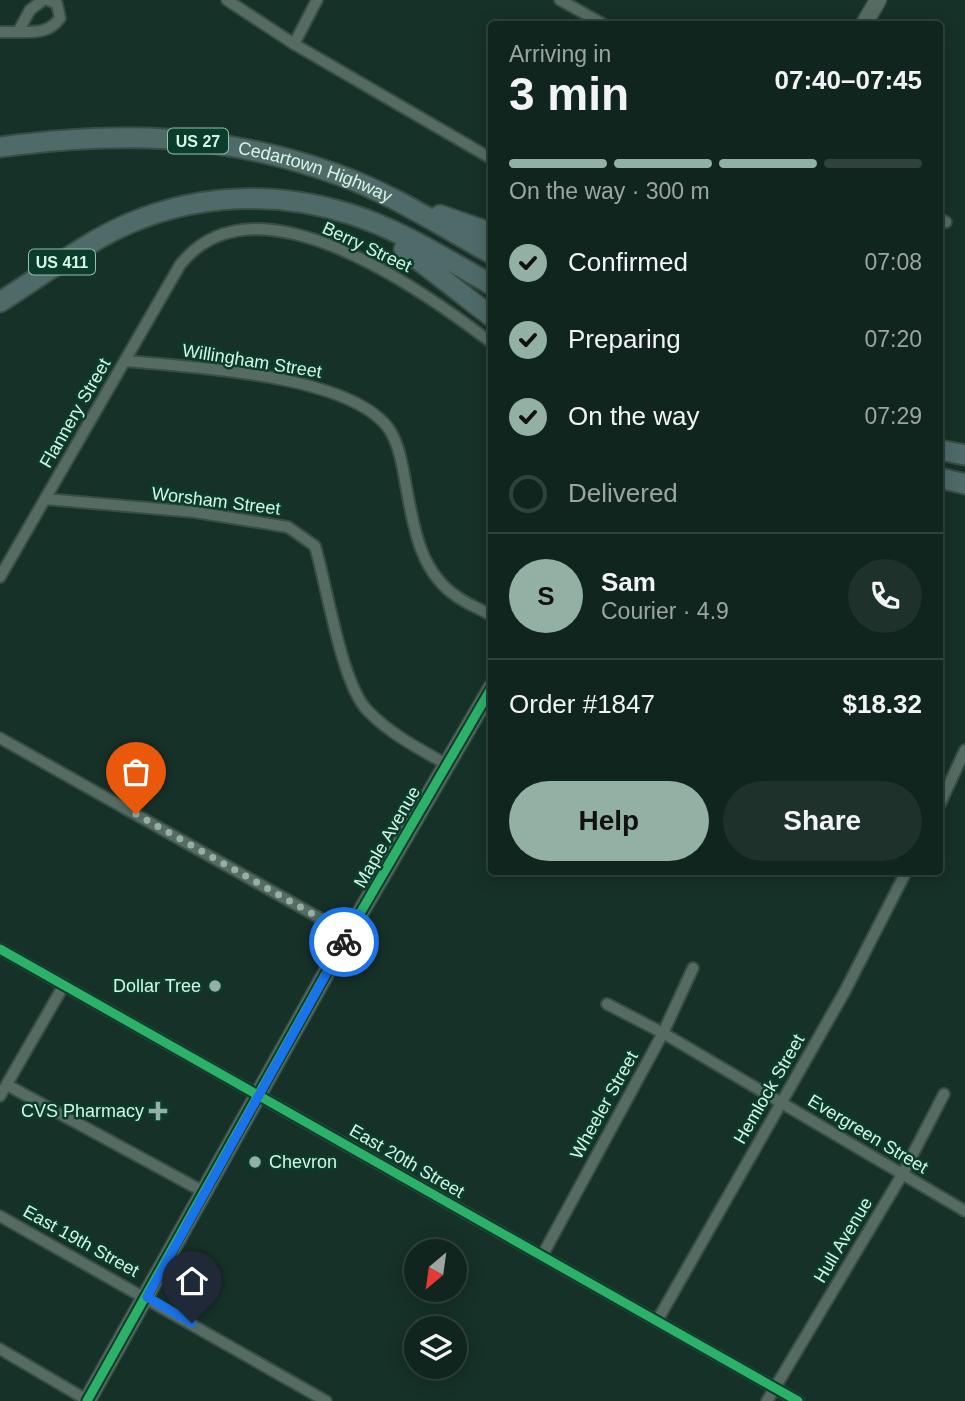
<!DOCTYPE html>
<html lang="en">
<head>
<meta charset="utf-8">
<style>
	:root { --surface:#10251e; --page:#1e312b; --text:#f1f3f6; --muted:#9ca5a4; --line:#30423c; --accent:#93b0a4 }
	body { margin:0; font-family:Helvetica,sans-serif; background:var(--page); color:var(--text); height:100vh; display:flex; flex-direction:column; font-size:26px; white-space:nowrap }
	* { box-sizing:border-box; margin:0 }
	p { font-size:23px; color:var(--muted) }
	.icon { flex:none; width:38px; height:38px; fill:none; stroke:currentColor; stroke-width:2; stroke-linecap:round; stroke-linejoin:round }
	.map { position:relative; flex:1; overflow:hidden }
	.side { position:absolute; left:488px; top:21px; width:455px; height:854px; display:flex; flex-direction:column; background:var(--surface); border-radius:7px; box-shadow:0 4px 18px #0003,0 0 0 2px var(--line) }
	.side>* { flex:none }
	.needle { width:46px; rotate:209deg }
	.fabs { position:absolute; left:404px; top:1239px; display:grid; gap:14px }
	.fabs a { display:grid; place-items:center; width:63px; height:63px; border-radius:50%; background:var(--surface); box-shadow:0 4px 18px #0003,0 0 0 2px var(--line); font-size:35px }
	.pin { position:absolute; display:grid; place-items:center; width:60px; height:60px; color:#fff; margin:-72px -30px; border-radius:50% 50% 50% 0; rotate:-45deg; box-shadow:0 0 7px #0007 }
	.pin .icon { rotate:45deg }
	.courier { position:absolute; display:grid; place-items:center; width:70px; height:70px; margin:-35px; border:5px solid #1a73e8; border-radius:50%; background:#fff; color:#222; box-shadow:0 2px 9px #0007 }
	.summary em { font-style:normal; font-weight:700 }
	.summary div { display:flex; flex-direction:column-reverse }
	.summary { display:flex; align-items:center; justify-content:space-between; height:119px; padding:0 21px }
	h1 { font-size:46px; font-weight:700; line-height:52px }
	.bar { display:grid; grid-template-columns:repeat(4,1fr); gap:10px 7px; align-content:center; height:84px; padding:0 21px }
	.bar i { height:9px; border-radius:5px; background:var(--line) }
	.bar .on { background:var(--accent) }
	.bar p { grid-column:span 4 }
	.line { display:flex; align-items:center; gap:18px; padding:0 21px; border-top:2px solid var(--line) }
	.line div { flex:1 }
	.round { display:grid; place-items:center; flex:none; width:74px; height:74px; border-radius:37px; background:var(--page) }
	ol { padding:0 21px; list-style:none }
	li { display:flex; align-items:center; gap:21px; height:77px }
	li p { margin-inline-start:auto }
	li .icon { padding:7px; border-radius:50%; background:var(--accent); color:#111; stroke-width:4 }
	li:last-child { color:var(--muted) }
	li i { width:38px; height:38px; border:4px solid var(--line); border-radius:50% }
	.primary-button { display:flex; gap:14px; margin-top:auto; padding:14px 21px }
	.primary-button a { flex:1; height:80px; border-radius:42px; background:var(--accent); color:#111; font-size:28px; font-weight:700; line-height:80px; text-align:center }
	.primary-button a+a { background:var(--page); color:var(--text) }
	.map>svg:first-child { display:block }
</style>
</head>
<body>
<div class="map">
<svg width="965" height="1401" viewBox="0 0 965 1401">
	<rect width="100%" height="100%" fill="#163128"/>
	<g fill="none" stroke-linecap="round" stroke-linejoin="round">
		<defs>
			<g id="street">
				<path d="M43,0L30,10L18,32C36,32 49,33 60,18L57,4L48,0"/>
				<path d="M227,0L294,44L492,159"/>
				<path d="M560,0L603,24"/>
				<path d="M0,32H18"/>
				<path d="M294,44L317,0"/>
				<path d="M940,219L946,222"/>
				<path d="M125,361C190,367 350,374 389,429C399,444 402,464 405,480C413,523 418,572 459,598C469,605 481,609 492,616"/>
				<path d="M45,499L195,512L288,527L315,546C327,586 341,682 367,710C390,734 419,749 448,765"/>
				<path d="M0,577L180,265C255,169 423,291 492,343"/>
				<path d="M0,738L348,934"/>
				<path d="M940,804L965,750"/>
				<path d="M0,949L798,1401"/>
				<path d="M607,1004L663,1033L965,1211"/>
				<path d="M7,1085L204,1192"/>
				<path d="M0,1096L64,985"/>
				<path d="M0,1216L326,1401"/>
				<path d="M542,1256L663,1033L693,968"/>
				<path d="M657,1321L845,991L906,872"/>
				<path d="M0,1349L87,1400"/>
				<path d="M767,1401L902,1175L944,1094"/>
			</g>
			<g id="secondary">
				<path d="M864,24L878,0"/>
				<path d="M87,1401L348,934L492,687"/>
			</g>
			<g id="highway">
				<path id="s1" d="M0,147C121,131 220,133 336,174C391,193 441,226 492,254"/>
				<path d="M440,215L492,233"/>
				<path d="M404,249L492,317"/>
				<path d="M0,302C33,281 65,258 98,239C175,195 266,187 350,214C399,229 447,260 492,285"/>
				<path d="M940,450L965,455"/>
				<path d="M940,478L965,484"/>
			</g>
		</defs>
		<use href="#street" stroke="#384d44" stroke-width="14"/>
		<use href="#secondary" stroke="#384d44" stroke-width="19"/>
		<use href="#highway" stroke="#384d44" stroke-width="23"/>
		<use href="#street" stroke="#566c63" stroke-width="10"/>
		<use href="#secondary" stroke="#566c63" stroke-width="16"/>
		<use href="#highway" stroke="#4e6b69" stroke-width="19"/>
		<defs>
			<g id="cycleway">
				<path d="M0,949L798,1401"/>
				<path d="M87,1401L348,934L492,687"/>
			</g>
		</defs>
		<use href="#cycleway" stroke="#0a3d2b" stroke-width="13"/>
		<use href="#cycleway" stroke="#2db169" stroke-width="9"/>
	</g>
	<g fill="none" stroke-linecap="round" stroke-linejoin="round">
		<path stroke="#93b0a4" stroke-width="7" stroke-dasharray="0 12.6" d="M136,814L348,934L344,942"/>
		<path stroke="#1a73e8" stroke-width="9" d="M192,1323L147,1297L344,942"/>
	</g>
	<g fill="#93b0a4" stroke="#0a3d2b" stroke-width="2.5">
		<circle cx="215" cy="986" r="7"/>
		<path d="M154.5 1100.5h7v7h7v7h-7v7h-7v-7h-7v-7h7z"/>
		<circle cx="255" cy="1162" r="7"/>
	</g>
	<g text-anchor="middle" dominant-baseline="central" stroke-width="5" stroke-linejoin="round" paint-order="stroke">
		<g fill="#0a3d2b" stroke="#99beae" stroke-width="2">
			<rect x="168" y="128.5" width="60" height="25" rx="5"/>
			<rect x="29" y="249.5" width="66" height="25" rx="5"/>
		</g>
		<g font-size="16" font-weight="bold" fill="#d6f5e6">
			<text x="198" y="141">US 27</text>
			<text x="62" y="262">US 411</text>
		</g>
		<g font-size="18" fill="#d6f5e6" stroke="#0a3d2b">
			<text stroke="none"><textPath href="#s1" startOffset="320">Cedartown Highway</textPath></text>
			<text transform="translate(367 247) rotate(25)">Berry Street</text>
			<text transform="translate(252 361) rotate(9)">Willingham Street</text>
			<text transform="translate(75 413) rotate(-60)">Flannery Street</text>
			<text transform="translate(216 501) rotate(7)">Worsham Street</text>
			<text transform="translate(387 837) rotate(-60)">Maple Avenue</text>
			<text transform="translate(769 1089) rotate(-60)">Hemlock Street</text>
			<text transform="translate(604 1105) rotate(-61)">Wheeler Street</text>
			<text transform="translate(868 1134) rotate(31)">Evergreen Street</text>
			<text transform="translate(407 1161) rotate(30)">East 20th Street</text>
			<text transform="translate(843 1240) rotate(-59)">Hull Avenue</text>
			<text transform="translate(81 1241) rotate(29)">East 19th Street</text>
		</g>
		<g font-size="18" fill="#d6f5e6" stroke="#0a3d2b" text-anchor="end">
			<text x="201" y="986">Dollar Tree</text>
			<text x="144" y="1111">CVS Pharmacy</text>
			<text x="269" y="1162" text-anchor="start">Chevron</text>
		</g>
	</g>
</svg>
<div class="fabs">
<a><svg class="needle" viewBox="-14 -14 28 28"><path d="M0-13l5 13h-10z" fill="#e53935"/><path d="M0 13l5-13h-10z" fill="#9ca5a4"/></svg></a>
<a><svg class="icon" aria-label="layers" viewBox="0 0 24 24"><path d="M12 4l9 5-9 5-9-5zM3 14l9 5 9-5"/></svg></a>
</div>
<div class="pin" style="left:136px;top:814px;background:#ea580c"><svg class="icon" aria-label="bag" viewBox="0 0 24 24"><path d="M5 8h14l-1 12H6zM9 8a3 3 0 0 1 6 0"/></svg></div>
<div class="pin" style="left:192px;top:1323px;background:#1f2937"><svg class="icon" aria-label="home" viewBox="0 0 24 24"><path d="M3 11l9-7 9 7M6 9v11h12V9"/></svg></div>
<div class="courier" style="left:344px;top:942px"><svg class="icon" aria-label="bike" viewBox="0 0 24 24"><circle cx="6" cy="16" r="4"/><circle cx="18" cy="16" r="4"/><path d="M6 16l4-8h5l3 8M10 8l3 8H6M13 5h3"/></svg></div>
<section class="side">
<div class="summary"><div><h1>3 min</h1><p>Arriving in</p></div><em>07:40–07:45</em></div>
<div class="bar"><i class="on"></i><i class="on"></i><i class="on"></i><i></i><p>On the way · 300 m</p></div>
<ol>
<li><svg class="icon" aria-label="check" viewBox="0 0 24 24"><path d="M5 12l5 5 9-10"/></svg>Confirmed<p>07:08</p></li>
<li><svg class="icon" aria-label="check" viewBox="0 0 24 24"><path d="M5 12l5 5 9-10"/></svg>Preparing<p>07:20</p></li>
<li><svg class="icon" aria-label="check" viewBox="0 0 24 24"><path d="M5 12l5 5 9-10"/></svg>On the way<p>07:29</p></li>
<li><i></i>Delivered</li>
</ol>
<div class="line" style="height:126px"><b class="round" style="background:var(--accent);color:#111">S</b><div><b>Sam</b><p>Courier · 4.9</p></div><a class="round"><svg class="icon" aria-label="phone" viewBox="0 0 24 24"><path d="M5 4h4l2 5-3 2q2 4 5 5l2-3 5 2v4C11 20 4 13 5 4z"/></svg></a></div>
<div class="line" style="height:91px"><div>Order #1847</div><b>$18.32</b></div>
<div class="primary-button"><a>Help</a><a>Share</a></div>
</section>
</div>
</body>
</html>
